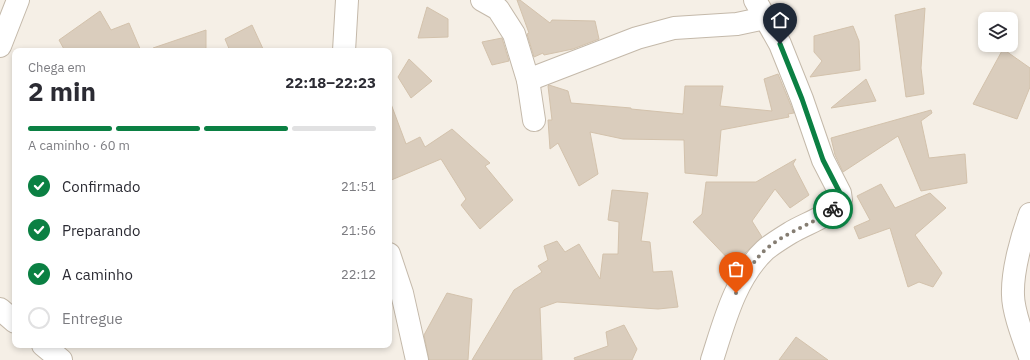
<!DOCTYPE html>
<html lang="pt">
<head>
<meta charset="utf-8">
<style>
	:root { --surface:#fff; --page:#f7f7f7; --text:#2b2b33; --muted:#7c7c81; --line:#e1e1e2; --accent:#0b8043 }
	body { margin:0; font-family:"IBM Plex Sans",sans-serif; background:var(--page); color:var(--text); height:100vh; display:flex; flex-direction:column; font-size:15px; white-space:nowrap }
	* { box-sizing:border-box; margin:0 }
	p { font-size:13px; color:var(--muted) }
	.icon { flex:none; width:22px; height:22px; fill:none; stroke:currentColor; stroke-width:2; stroke-linecap:round; stroke-linejoin:round }
	.map { position:relative; flex:1; overflow:hidden }
	.details { position:absolute; left:12px; top:48px; width:380px; height:300px; display:flex; flex-direction:column; background:var(--surface); border-radius:8px; box-shadow:0 2px 6px #0003 }
	.details>* { flex:none }
	.controls { position:absolute; left:978px; top:12px; display:grid; gap:8px }
	.controls a { display:grid; place-items:center; width:40px; height:40px; border-radius:8px; background:var(--surface); box-shadow:0 2px 6px #0003; font-size:20px }
	.pin { position:absolute; display:grid; place-items:center; width:34px; height:34px; color:#fff; margin:-41px -17px; border-radius:50% 50% 50% 0; rotate:-45deg; box-shadow:0 0 4px #0007 }
	.pin .icon { rotate:45deg }
	.courier { position:absolute; display:grid; place-items:center; width:40px; height:40px; margin:-20px; border:3px solid #0b8043; border-radius:50%; background:#fff; color:#222; box-shadow:0 1px 5px #0007 }
	.head em { font-style:normal; font-weight:700 }
	.head div { display:flex; flex-direction:column-reverse }
	.head { display:flex; align-items:center; justify-content:space-between; height:68px; padding:0 16px }
	h1 { font-size:26px; font-weight:700; line-height:30px }
	.bar { display:grid; grid-template-columns:repeat(4,1fr); gap:6px 4px; align-content:center; height:48px; padding:0 16px }
	.bar i { height:5px; border-radius:3px; background:var(--line) }
	.bar .on { background:var(--accent) }
	.bar p { grid-column:span 4 }
	ol { padding:0 16px; list-style:none }
	li { display:flex; align-items:center; gap:12px; height:44px }
	li p { margin-inline-start:auto }
	li .icon { padding:4px; border-radius:50%; background:var(--accent); color:#fff; stroke-width:4 }
	li:last-child { color:var(--muted) }
	li i { width:22px; height:22px; border:2px solid var(--line); border-radius:50% }
	.map>svg:first-child { display:block }
</style>
</head>
<body>
<div class="map">
<svg width="1030" height="360" viewBox="0 0 1030 360">
	<rect width="100%" height="100%" fill="#f5efe6"/>
	<g fill="#dacdbd" stroke="#d3c2ac">
		<path d="M517,0H520L550,23L552,20L595,21L599,39L573,49L544,55L543,53L534,57L527,34L529,33Z"/>
		<path d="M427,7L448,19V37L418,38Z"/>
		<path d="M925,8L921,68L924,94L906,97L895,15Z"/>
		<path d="M100,11L111,30L129,23L141,51H65L59,40Z"/>
		<path d="M252,25L264,51H230L225,39Z"/>
		<path d="M853,26L859,41L860,70L810,77L822,61L814,52V36Z"/>
		<path d="M206,30V48L199,51H154L153,48Z"/>
		<path d="M502,38L509,61L492,65L482,42Z"/>
		<path d="M1003,49L1030,68V87L1017,119L973,104Z"/>
		<path d="M409,59L432,81L411,98L398,77Z"/>
		<path d="M778,74L794,113L788,114L789,117L721,130L717,176L685,173L684,140L623,139L590,132L598,174L579,186L558,143L550,149L548,120H552L548,86L549,85L568,91L571,103L631,108V109L683,114L685,86H723L720,106L772,111L764,79Z"/>
		<path d="M866,79L876,101L831,108Z"/>
		<path d="M391,104L406,144L420,137L425,147L452,129L490,163L485,166L513,200L480,229L461,205L466,199L441,159L389,181V105Z"/>
		<path d="M931,110L932,113L921,121L929,158L965,154L967,183L921,191L898,136L843,172L835,155L831,138Z"/>
		<path d="M796,159L793,164L809,195L790,208L775,189L752,221L762,237L745,253L736,267L693,222L702,214L706,182H756Z"/>
		<path d="M881,184L895,208L930,193L946,208L915,235L942,273L933,287L919,282L908,287L890,228L859,239L854,227L870,220L857,196Z"/>
		<path d="M612,190L648,193L641,241L650,242L653,272L672,271L678,307L658,309L557,302L540,308L542,360H472L514,290L542,272L538,266L548,260L544,246L557,241L565,252L579,244L600,279L603,254H618L619,222L608,220Z"/>
		<path d="M447,293L472,299L468,360H429L424,335Z"/>
		<path d="M624,325L637,349L632,360H575L574,358L608,346L606,332Z"/>
		<path d="M796,337L828,360H779Z"/>
	</g>
	<g fill="none" stroke-linecap="round" stroke-linejoin="round">
		<defs>
			<g id="minor">
				<path d="M482,0L498,9L514,34L528,80L534,120"/>
				<path d="M0,46L18,0"/>
				<path d="M344,51L347,0"/>
				<path d="M528,80L637,38L674,28L737,24L765,18"/>
				<path d="M1030,214C1022,236 1012,271 1013,295C1013,312 1024,340 1030,357"/>
				<path d="M389,254L402,293L417,360"/>
				<path d="M0,309L15,322"/>
				<path d="M43,345L61,360"/>
				<path d="M712,360C724,323 735,278 765,250C772,244 782,238 790,233C808,222 828,218 841,200L840,193L823,160L802,99L780,44L755,0"/>
			</g>
		</defs>
		<use href="#minor" stroke="#c4b9aa" stroke-width="24"/>
		<use href="#minor" stroke="#fff" stroke-width="22"/>
	</g>
	<g fill="none" stroke-linecap="round" stroke-linejoin="round">
		<path stroke="#857d72" stroke-width="4" stroke-dasharray="0 7.2" d="M736,293C744,278 752,262 765,250C785,232 812,225 833,209"/>
		<path stroke="#0b8043" stroke-width="5" d="M780,44L802,99L823,160L840,193L841,200L833,209"/>
	</g>
</svg>
<div class="controls">
<a><svg class="icon" aria-label="layers" viewBox="0 0 24 24"><path d="M12 4l9 5-9 5-9-5zM3 14l9 5 9-5"/></svg></a>
</div>
<div class="pin" style="left:736px;top:293px;background:#ea580c"><svg class="icon" aria-label="bag" viewBox="0 0 24 24"><path d="M5 8h14l-1 12H6zM9 8a3 3 0 0 1 6 0"/></svg></div>
<div class="pin" style="left:780px;top:44px;background:#1f2937"><svg class="icon" aria-label="home" viewBox="0 0 24 24"><path d="M3 11l9-7 9 7M6 9v11h12V9"/></svg></div>
<div class="courier" style="left:833px;top:209px"><svg class="icon" aria-label="bike" viewBox="0 0 24 24"><circle cx="6" cy="16" r="4"/><circle cx="18" cy="16" r="4"/><path d="M6 16l4-8h5l3 8M10 8l3 8H6M13 5h3"/></svg></div>
<section class="details">
<div class="head"><div><h1>2 min</h1><p>Chega em</p></div><em>22:18–22:23</em></div>
<div class="bar"><i class="on"></i><i class="on"></i><i class="on"></i><i></i><p>A caminho · 60 m</p></div>
<ol>
<li><svg class="icon" aria-label="check" viewBox="0 0 24 24"><path d="M5 12l5 5 9-10"/></svg>Confirmado<p>21:51</p></li>
<li><svg class="icon" aria-label="check" viewBox="0 0 24 24"><path d="M5 12l5 5 9-10"/></svg>Preparando<p>21:56</p></li>
<li><svg class="icon" aria-label="check" viewBox="0 0 24 24"><path d="M5 12l5 5 9-10"/></svg>A caminho<p>22:12</p></li>
<li><i></i>Entregue</li>
</ol>
</section>
</div>
</body>
</html>
